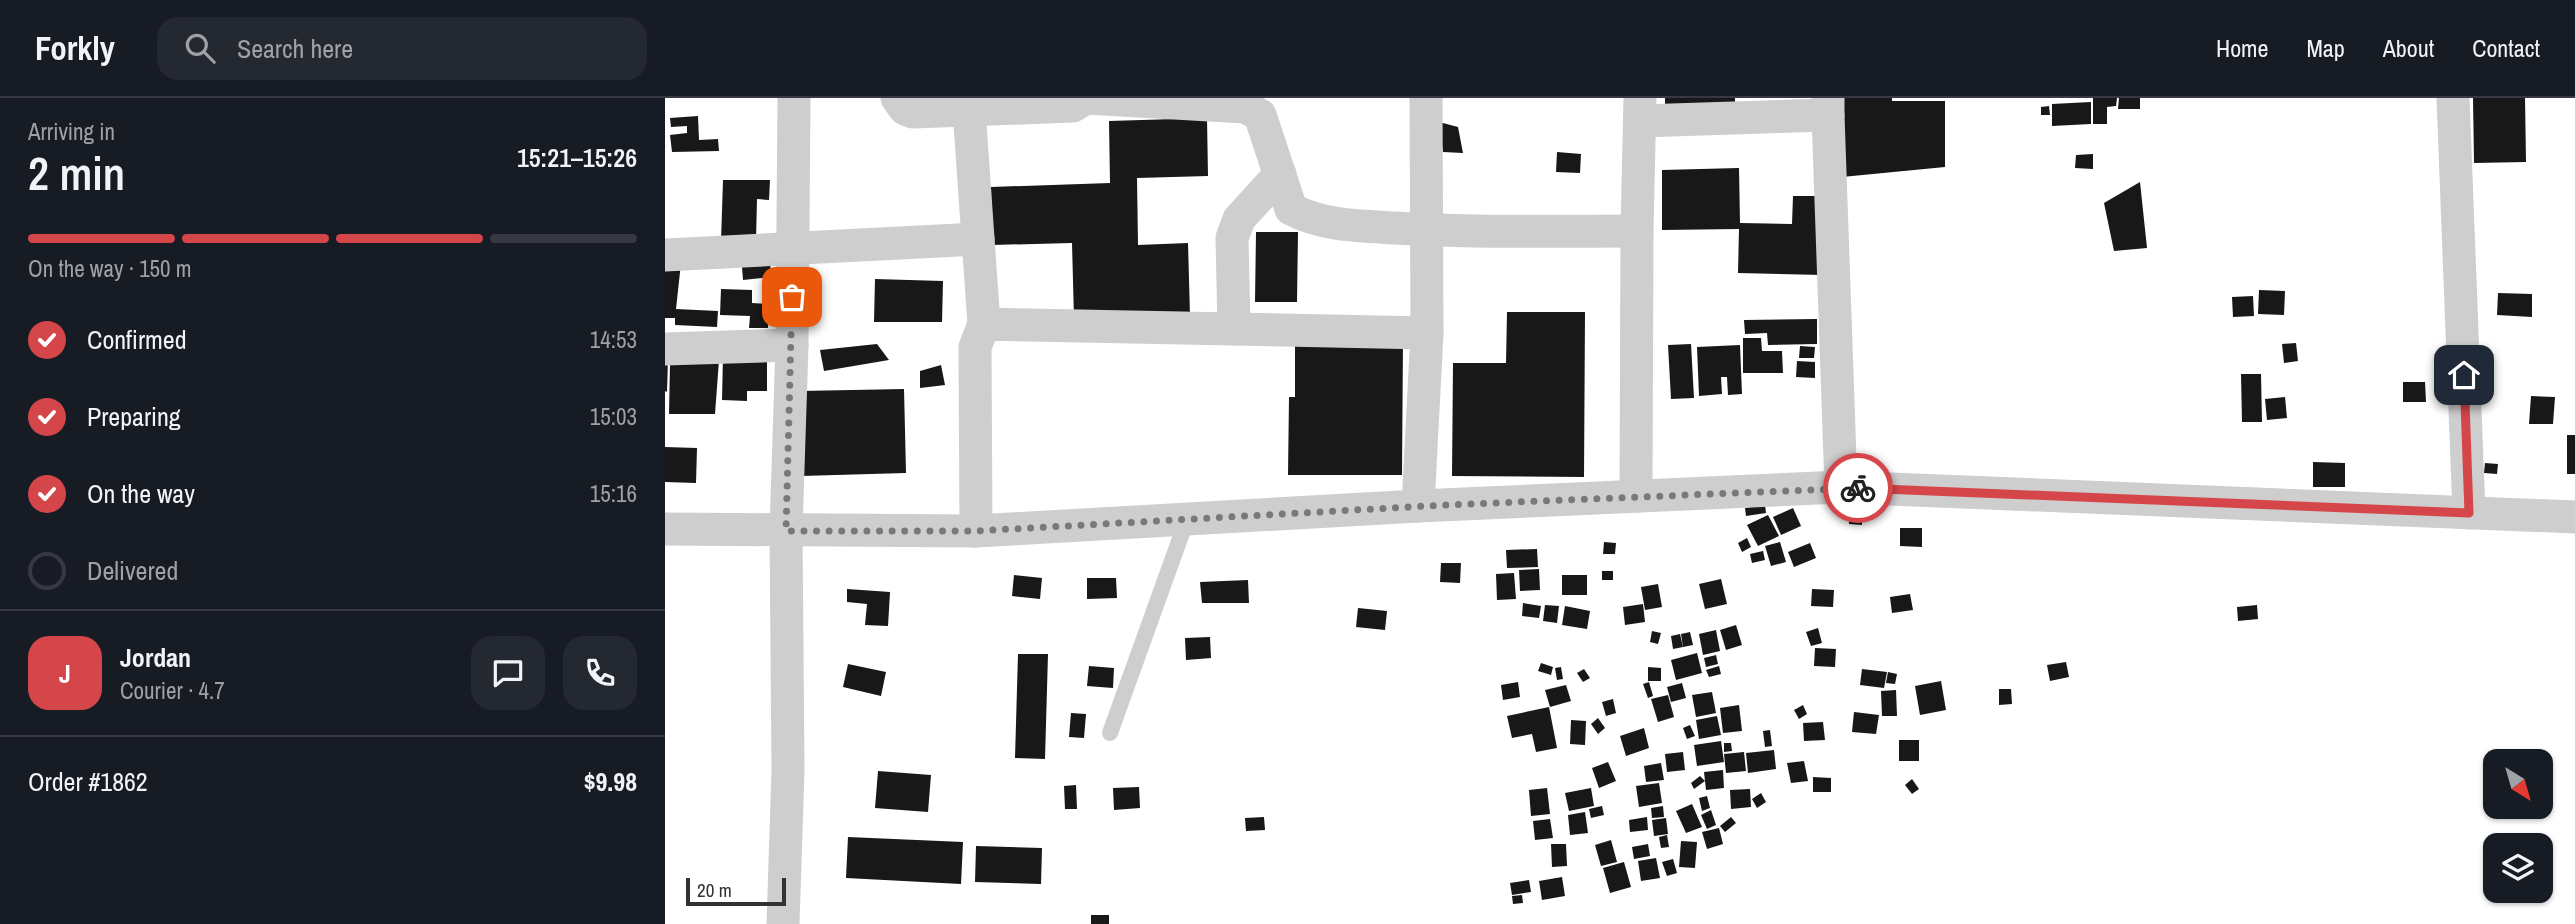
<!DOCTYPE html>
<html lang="en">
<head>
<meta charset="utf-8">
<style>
	:root { --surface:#171b24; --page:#242831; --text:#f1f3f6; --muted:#9ea1a6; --line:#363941; --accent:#d5464a }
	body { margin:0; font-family:"Archivo Narrow",sans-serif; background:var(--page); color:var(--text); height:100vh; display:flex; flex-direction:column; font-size:26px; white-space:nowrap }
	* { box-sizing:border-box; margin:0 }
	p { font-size:23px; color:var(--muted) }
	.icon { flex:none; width:38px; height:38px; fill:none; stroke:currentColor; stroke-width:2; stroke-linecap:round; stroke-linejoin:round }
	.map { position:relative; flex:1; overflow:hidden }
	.drawer { display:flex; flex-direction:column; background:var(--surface); width:665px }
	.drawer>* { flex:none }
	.needle { width:46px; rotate:143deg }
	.fabs { position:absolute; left:1818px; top:651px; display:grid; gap:14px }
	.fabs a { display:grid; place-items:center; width:70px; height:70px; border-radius:14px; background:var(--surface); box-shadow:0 2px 5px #0004; font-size:35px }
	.scale { position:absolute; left:21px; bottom:18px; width:100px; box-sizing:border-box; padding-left:7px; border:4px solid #313131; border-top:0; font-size:19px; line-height:24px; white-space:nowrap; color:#313131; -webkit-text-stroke:5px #fff; paint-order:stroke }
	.pin { position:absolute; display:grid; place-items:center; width:60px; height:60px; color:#fff; margin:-30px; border-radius:14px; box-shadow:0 4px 10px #0006 }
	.courier { position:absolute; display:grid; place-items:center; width:70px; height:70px; margin:-35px; border:5px solid #d5464a; border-radius:50%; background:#fff; color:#222; box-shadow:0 2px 9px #0007 }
	.overview em { font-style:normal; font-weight:600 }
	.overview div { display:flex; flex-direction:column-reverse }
	.overview { display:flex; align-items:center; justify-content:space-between; height:119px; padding:0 28px }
	h1 { font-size:46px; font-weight:600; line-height:52px }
	.bar { display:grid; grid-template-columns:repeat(4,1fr); gap:10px 7px; align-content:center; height:84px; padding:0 28px }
	.bar i { height:9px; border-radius:5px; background:var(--line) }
	.bar .on { background:var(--accent) }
	.bar p { grid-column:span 4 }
	.line { display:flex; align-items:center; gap:18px; padding:0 28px; border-top:2px solid var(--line) }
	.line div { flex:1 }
	.round { display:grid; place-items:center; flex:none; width:74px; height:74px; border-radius:21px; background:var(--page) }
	ol { padding:0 28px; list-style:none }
	li { display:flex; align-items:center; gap:21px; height:77px }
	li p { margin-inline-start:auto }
	li .icon { padding:7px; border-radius:50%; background:var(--accent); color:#fff; stroke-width:4 }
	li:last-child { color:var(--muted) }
	li i { width:38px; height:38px; border:4px solid var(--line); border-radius:50% }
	header { display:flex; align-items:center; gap:42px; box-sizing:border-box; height:98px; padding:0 35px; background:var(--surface); border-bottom:2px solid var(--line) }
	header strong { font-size:33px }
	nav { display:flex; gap:38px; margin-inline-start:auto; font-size:24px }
	.search { width:490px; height:63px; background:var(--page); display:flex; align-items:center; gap:18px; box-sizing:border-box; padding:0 24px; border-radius:21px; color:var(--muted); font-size:26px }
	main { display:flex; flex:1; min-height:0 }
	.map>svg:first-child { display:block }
</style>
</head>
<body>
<header>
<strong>Forkly</strong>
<div class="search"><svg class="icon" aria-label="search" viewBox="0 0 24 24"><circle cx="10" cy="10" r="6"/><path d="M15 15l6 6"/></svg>Search here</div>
<nav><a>Home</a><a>Map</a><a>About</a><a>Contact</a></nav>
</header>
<main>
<section class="drawer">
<div class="overview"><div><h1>2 min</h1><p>Arriving in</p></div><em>15:21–15:26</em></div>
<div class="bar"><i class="on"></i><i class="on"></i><i class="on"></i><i></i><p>On the way · 150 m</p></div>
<ol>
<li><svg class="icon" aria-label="check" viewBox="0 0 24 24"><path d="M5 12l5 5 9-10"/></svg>Confirmed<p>14:53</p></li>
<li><svg class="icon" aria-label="check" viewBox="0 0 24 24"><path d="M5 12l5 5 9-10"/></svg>Preparing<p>15:03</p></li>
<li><svg class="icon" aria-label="check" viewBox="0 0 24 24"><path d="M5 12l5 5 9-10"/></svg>On the way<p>15:16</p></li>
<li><i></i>Delivered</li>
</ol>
<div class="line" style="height:126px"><b class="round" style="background:var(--accent);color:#fff">J</b><div><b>Jordan</b><p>Courier · 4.7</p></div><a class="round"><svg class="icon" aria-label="chat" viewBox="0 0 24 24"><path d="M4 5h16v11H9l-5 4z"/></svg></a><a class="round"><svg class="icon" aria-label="phone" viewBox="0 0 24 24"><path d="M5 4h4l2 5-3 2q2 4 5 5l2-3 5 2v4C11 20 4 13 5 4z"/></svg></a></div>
<div class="line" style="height:91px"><div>Order #1862</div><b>$9.98</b></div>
</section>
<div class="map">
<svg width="1910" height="826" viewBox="0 0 1910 826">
	<rect width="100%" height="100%" fill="#fff"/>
	<g fill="#181818">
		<rect x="1000" y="0" width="70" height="13"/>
		<path d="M1177,0H1227V3H1280V69L1177,79Z"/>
		<path d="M1428,0H1452L1451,8L1442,9V26H1428Z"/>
		<path d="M1454,0H1475V11H1453Z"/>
		<path d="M1808,0H1860L1861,64L1809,65Z"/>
		<path d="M1426,4V26L1387,28V6Z"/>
		<path d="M1384,8L1385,17H1376V9Z"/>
		<path d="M33,18L34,42L53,41L54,53L7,54L5,37L22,35V28L6,29L5,20Z"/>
		<path d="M542,20L543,78L472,80L473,147L523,145L525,217L409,221L407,145L327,147L326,89L445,85L444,23Z"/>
		<path d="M774,24L793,29L798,55L778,54Z"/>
		<path d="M892,54L916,56L915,75L891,74Z"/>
		<path d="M1428,56V71L1410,70L1411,57Z"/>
		<path d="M1074,70L1075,125L1127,126L1128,98H1161L1158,177L1073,175L1074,131L997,132V72Z"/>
		<path d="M58,82H105L104,102L92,101L91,143H56Z"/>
		<path d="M1475,84L1482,150L1449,153L1439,105Z"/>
		<path d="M591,134H633L632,204H590Z"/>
		<path d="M16,165L11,211L53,213L52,229L10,227V220H0V166Z"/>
		<path d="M105,166L107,179L78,182L77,169Z"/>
		<path d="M210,181L278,183L277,224H209Z"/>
		<path d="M56,191L87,192V205L104,206L103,230H84L85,218L55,217Z"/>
		<path d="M1594,192L1620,193L1619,217L1593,216Z"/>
		<path d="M1833,195L1867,196V219L1832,217Z"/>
		<path d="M1588,198L1589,218L1568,219L1567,199Z"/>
		<path d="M842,214H920L919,379L787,378L788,265H841Z"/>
		<path d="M1152,221V246L1103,247L1102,235L1080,236L1079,222Z"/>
		<path d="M630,240L738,241L737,377H623L624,299H630Z"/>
		<path d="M1078,240H1096L1097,253H1117L1118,275H1078Z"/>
		<path d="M1631,245L1633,263L1619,265L1617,246Z"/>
		<path d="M212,246L224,262L159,273L155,252Z"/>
		<path d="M1026,246L1029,300L1006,301L1003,247Z"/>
		<path d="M1075,247L1077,296L1063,297L1062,279H1056L1057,296L1034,298L1032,249Z"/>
		<path d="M1135,248L1150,249L1149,260H1134Z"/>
		<path d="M58,257L102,258V293H82V303L57,302Z"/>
		<path d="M0,259L3,260L2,294L0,293Z"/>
		<path d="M54,262L50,316H4L5,265Z"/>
		<path d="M1132,263L1150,264V280L1131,279Z"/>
		<path d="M276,267L280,287L255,290V273Z"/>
		<path d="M1576,276H1596L1597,324H1577Z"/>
		<path d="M1738,284H1760L1761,304H1738Z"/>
		<path d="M239,291L241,375L136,378L135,293Z"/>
		<path d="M1866,298L1890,299L1888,326H1864Z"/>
		<path d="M1620,299L1622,320L1602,322L1600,301Z"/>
		<rect x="1902" y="337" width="8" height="39"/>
		<path d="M0,349L32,350L31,385L0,384Z"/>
		<path d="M1648,364L1680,365V389H1648Z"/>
		<path d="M1820,365L1833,366L1832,376L1819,375Z"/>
		<path d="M1100,407L1101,415L1081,418L1080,410Z"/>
		<path d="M1128,410L1136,428L1116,437L1108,419Z"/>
		<path d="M1184,410H1197V427L1184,426Z"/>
		<path d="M1103,417L1114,438L1093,448L1082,427Z"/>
		<path d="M1235,430H1257V449L1235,448Z"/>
		<path d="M1082,440L1086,449L1077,454L1073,445Z"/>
		<path d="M939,444L951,445L950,456H938Z"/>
		<path d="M1115,444L1121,464L1106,468L1100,448Z"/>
		<path d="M1145,445L1151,460L1129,469L1123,454Z"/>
		<path d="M872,451L873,469L842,470L841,452Z"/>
		<path d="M1098,453L1100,462L1087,465L1085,456Z"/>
		<path d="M776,465H796L795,485L775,484Z"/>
		<path d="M874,471L875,492L855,493L854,472Z"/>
		<rect x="937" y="473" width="11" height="9"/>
		<path d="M849,475L851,501L832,502L831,476Z"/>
		<path d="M349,477L377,480L375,501L347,498Z"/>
		<rect x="897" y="477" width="25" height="20"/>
		<path d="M422,480H451L452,500L422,501Z"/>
		<path d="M1056,481L1062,506L1040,511L1034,486Z"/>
		<path d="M583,482L584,505H537L535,484Z"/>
		<path d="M993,486L997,509L980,512L976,489Z"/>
		<path d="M182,491L225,494L223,528L200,527L202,506L182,504Z"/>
		<path d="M1147,491L1169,492L1168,509L1146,508Z"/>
		<path d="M1245,496L1248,512L1227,515L1225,499Z"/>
		<path d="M858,505L876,508L874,520L857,518Z"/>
		<path d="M978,506L980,524L960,527L958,509Z"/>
		<path d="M880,507L894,508L892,525L878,523Z"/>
		<path d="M1592,507L1593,521L1573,523L1572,509Z"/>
		<path d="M900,508L925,513L922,531L897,527Z"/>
		<path d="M693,510L722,513L720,532L691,529Z"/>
		<path d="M1071,527L1077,547L1061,552L1055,532Z"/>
		<path d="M1153,530L1157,545L1146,548L1141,534Z"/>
		<path d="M1051,532L1055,553L1038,557L1034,536Z"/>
		<path d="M987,533L996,535L993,546L985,544Z"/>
		<path d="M1025,534L1028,547L1018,549L1016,536Z"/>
		<path d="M1015,536L1018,549L1008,551L1006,538Z"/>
		<path d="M545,539L546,560L521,562L520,540Z"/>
		<path d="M1150,550L1171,551L1170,569L1149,568Z"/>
		<path d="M1032,555L1037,575L1011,582L1006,562Z"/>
		<path d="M353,556H383L380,661L350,660Z"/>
		<path d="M1051,557L1053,566L1041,569L1039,560Z"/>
		<path d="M1401,564L1404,579L1385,583L1382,567Z"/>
		<path d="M876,565L888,569L886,577L873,573Z"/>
		<path d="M183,566L221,574L216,598L178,589Z"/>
		<path d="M424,568L449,570L448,590L422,588Z"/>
		<path d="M1054,568L1056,576L1044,579L1041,572Z"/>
		<path d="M896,569L898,581L892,582L890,570Z"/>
		<path d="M983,569L996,570V583H983Z"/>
		<path d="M919,571L925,580L918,584L912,575Z"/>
		<path d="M1197,571L1222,574L1219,590L1195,587Z"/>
		<path d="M1223,574L1232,576L1230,586L1221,585Z"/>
		<path d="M1276,583L1281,612L1255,617L1250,588Z"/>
		<path d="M853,584L855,599L838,602L836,587Z"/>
		<path d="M984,584L988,598L983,600L978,586Z"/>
		<path d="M1017,585L1021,600L1006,604L1002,589Z"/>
		<path d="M901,587L906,603L885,609L880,592Z"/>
		<path d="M1334,591H1346L1347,606L1334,607Z"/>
		<path d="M1231,592L1232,618H1217L1216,593Z"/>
		<path d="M1047,594L1051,615L1031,619L1027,597Z"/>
		<path d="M1003,597L1009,619L993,624L986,601Z"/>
		<path d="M948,601L951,615L941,618L937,604Z"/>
		<path d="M1074,607L1077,633L1058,635L1055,610Z"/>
		<path d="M1138,607L1142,616L1134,621L1129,612Z"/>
		<path d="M884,609L892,650L871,654L867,636L847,640L842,618Z"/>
		<path d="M1189,614L1214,617L1211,636L1187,634Z"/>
		<path d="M406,615L421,616L419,640L404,639Z"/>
		<path d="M1052,618L1056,637L1034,641L1031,622Z"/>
		<path d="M933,620L940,630L933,636L926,626Z"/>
		<path d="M906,622L921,623L920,647L905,646Z"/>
		<path d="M1158,624L1160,642L1139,643L1138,625Z"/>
		<path d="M1025,627L1030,638L1022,641L1018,630Z"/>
		<path d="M979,630L984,650L961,658L955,638Z"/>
		<path d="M1105,632L1107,648L1100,649L1098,633Z"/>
		<rect x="1234" y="642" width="20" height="21"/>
		<path d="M1056,643L1059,664L1032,668L1029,647Z"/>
		<path d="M1059,645H1066L1067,653L1059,654Z"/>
		<path d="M1109,652L1111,671L1083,675L1081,655Z"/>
		<path d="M1018,654L1020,672L1002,674L1000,656Z"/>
		<path d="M1079,654L1081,673L1061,675L1059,656Z"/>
		<path d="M1139,663L1143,683L1126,685L1122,665Z"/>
		<path d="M943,664L951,683L934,690L927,670Z"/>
		<path d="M996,665L999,682L981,684L979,668Z"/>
		<path d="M1058,672L1059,690L1041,692L1039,674Z"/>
		<path d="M213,673L266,677L263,714L210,710Z"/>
		<path d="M1035,678L1040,683L1029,691L1026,685Z"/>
		<path d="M1148,679L1166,680V694H1148Z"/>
		<path d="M1247,681L1254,691L1247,696L1240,687Z"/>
		<path d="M994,685L997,705L974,709L971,688Z"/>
		<path d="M411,687L412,711H400L399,688Z"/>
		<path d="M474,689L475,710L449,712L448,690Z"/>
		<path d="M882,690L885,716L866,718L864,692Z"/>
		<path d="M926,690L929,708L904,713L900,695Z"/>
		<path d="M1085,691L1086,709L1066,711L1065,692Z"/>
		<path d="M1096,695L1101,704L1092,710L1087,701Z"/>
		<path d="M1042,698L1045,710L1037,713L1034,700Z"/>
		<path d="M1027,706L1037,729L1021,735L1011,713Z"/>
		<path d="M937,708L939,717L926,720L924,711Z"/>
		<path d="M998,708L999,719L987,720L986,710Z"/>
		<path d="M1046,712L1051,727L1042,731L1036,717Z"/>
		<path d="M920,714L923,735L905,737L903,717Z"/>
		<path d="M599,719L600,732L581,733L580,720Z"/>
		<path d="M982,719L983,732L965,734L964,722Z"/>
		<path d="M1066,719L1071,725L1060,734L1055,728Z"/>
		<path d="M1001,720L1003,736L989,738L987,722Z"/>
		<path d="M885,721L888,740L870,742L868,723Z"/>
		<path d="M1054,730L1058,746L1042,751L1037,734Z"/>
		<path d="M1002,737L1004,749L996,750L994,739Z"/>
		<path d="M183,739L298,744L296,786L181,780Z"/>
		<path d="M946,742L952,764L936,768L930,747Z"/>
		<path d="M1016,743L1032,744L1030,770L1014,769Z"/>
		<path d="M886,746H901L902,768L887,769Z"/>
		<path d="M983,746L985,758L969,761L967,749Z"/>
		<path d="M311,748L377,750L376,786L310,784Z"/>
		<path d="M991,760L995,780L976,783L973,763Z"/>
		<path d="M1008,761L1012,775L1002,778L997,764Z"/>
		<path d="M959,764L966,789L945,795L938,770Z"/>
		<path d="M897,779L900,798L877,802L874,783Z"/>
		<path d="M864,782L866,794L847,797L845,785Z"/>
		<path d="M857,797L858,805L848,806L847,798Z"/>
		<rect x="426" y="817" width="18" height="9"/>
	</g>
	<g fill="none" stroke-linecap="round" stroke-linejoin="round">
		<path stroke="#cecece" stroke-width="16" d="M445,635L522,421"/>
		<g stroke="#cecece" stroke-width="33">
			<path d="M232,0L240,11L248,14L408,8L421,0"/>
			<path d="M421,0L580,9L595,17L626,111C658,128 695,128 731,130C811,135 891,133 972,133"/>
			<path d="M1788,0L1804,415"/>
			<path d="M304,12L319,226"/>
			<path d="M1163,17L1176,389"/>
			<path d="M975,23L1163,17V0"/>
			<path d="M0,157L313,141"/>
			<path d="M569,231L567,140L574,121L615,76"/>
			<path d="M0,251L127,247"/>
			<path d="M971,398L972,133L975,0"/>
			<path d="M753,408L762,235L761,0"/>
			<path d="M0,431L311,433L753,408L1176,389L1910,419"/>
			<path d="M311,433L310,249L319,226L762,235"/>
			<path d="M118,826L123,672L121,433L127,247L129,0"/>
		</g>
	</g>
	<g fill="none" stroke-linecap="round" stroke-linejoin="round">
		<path stroke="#797979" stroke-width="7" stroke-dasharray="0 12.6" d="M127,199L121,433H311L780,407L1193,390"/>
		<path stroke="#d5464a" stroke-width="9" d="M1193,390L1804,415L1799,277"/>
	</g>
</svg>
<div class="fabs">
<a><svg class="needle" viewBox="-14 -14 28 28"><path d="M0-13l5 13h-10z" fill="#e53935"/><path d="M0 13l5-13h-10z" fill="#9ea1a6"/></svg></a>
<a><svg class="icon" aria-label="layers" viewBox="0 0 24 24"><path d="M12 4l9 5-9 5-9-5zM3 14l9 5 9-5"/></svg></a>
</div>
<div class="scale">20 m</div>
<div class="pin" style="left:127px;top:199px;background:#ea580c"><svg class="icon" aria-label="bag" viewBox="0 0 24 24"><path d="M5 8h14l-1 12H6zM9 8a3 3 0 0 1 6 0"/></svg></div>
<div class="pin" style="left:1799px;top:277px;background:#1f2937"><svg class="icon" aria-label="home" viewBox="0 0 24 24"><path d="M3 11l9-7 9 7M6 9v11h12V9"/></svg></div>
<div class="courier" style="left:1193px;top:390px"><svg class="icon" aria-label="bike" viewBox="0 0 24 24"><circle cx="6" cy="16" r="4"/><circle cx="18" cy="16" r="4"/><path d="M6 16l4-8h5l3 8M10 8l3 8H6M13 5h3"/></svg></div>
</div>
</main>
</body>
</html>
